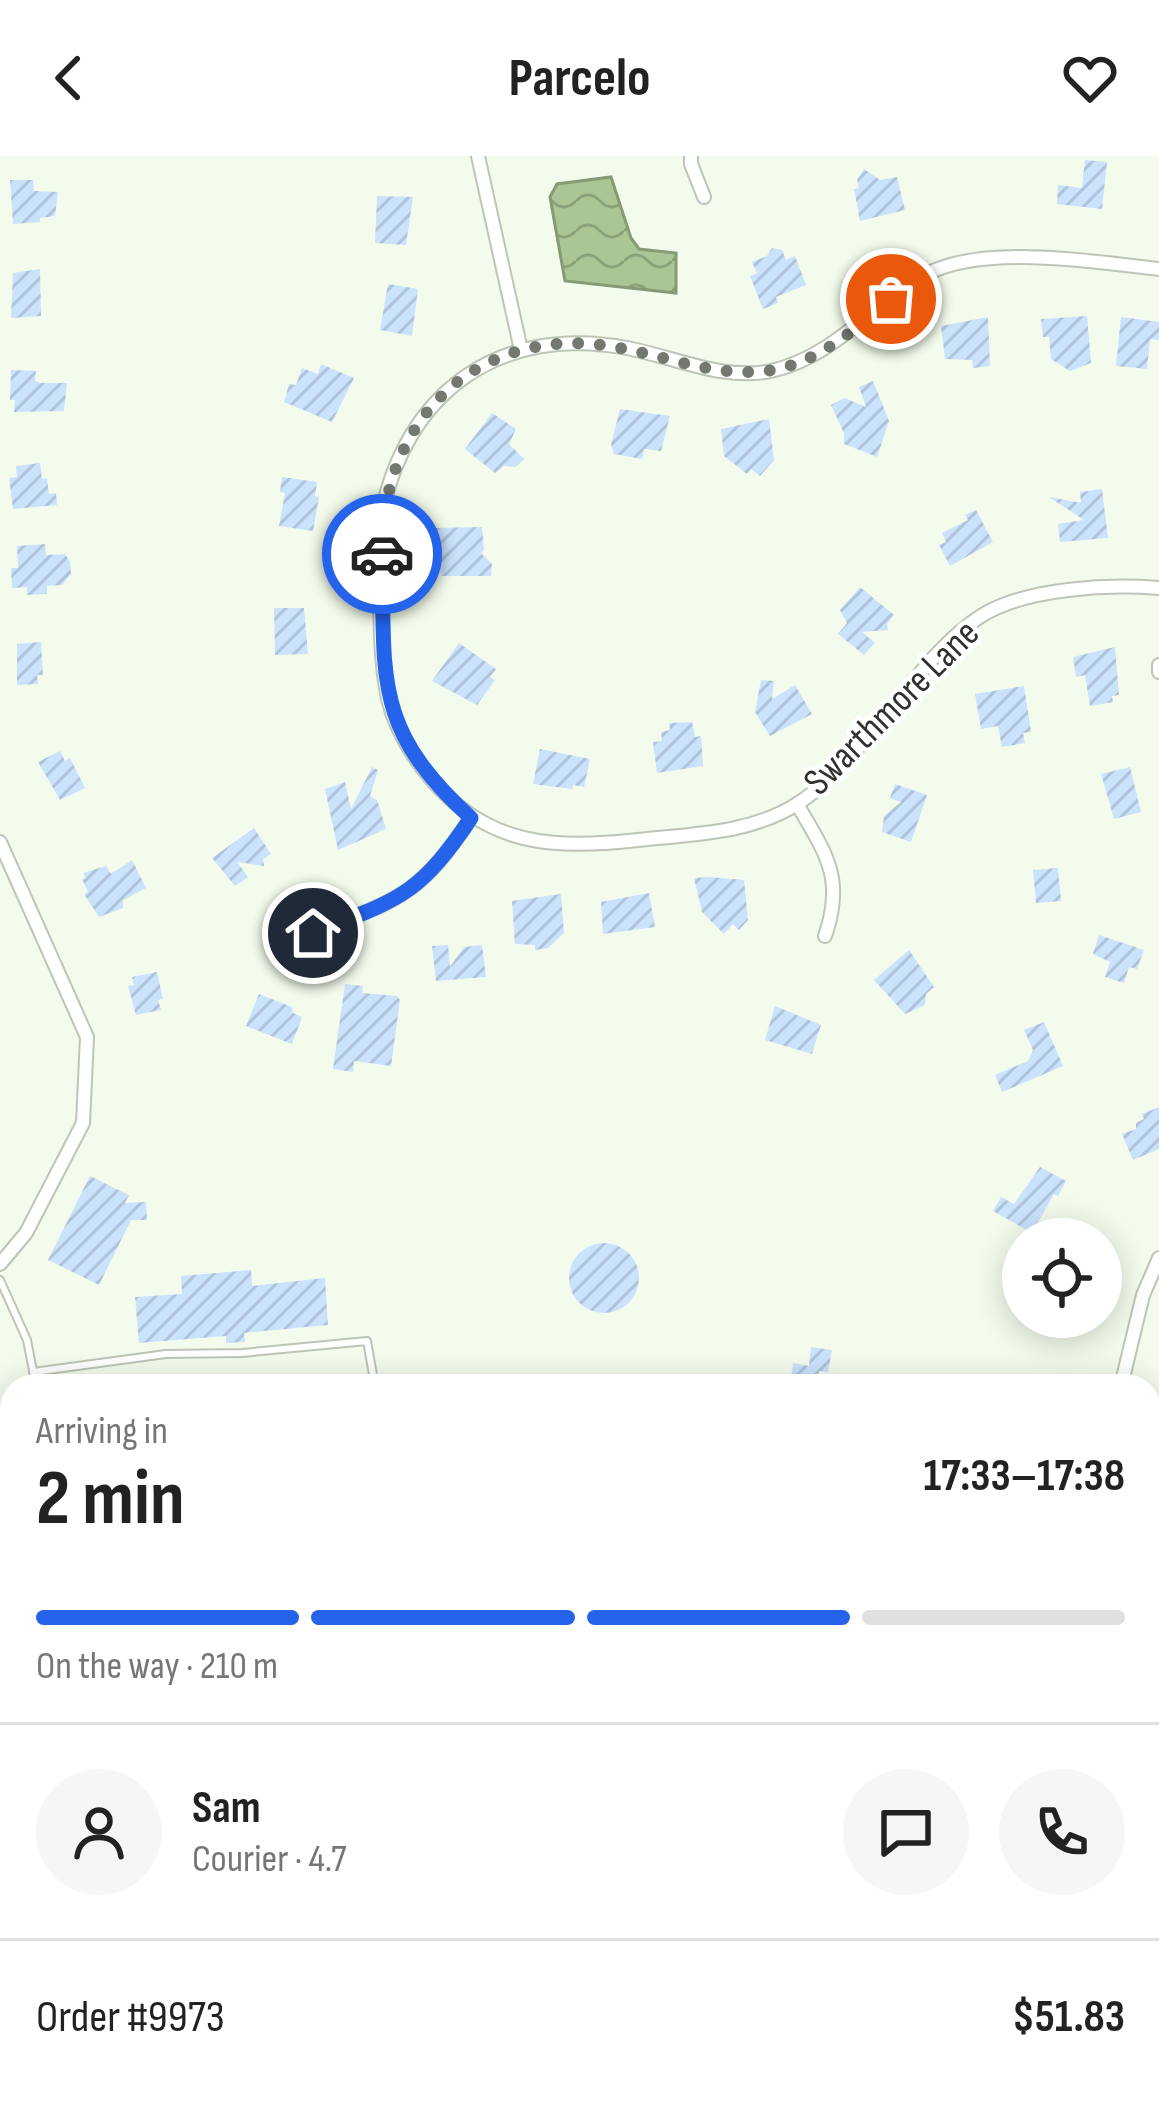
<!DOCTYPE html>
<html lang="en">
<head>
<meta charset="utf-8">
<style>
	:root { --surface:#fff; --page:#f6f6f6; --text:#222; --muted:#767676; --line:#e0e0e0; --accent:#2563eb }
	body { margin:0; font-family:"Sofia Sans Condensed",sans-serif; background:var(--page); color:var(--text); height:100vh; display:flex; flex-direction:column; font-size:45px; white-space:nowrap }
	* { box-sizing:border-box; margin:0 }
	p { font-size:39px; color:var(--muted) }
	.icon { flex:none; width:66px; height:66px; fill:none; stroke:currentColor; stroke-width:2; stroke-linecap:round; stroke-linejoin:round }
	.map { position:relative; flex:1; overflow:hidden }
	.panel { position:absolute; left:0px; top:1218px; width:1161px; height:747px; display:flex; flex-direction:column; background:var(--surface); border-radius:36px 36px 0 0; box-shadow:0 6px 30px #0003 }
	.panel>* { flex:none }
	.controls { position:absolute; left:1002px; top:1062px; display:grid; gap:24px }
	.controls a { display:grid; place-items:center; width:120px; height:120px; border-radius:50%; background:var(--surface); box-shadow:0 6px 30px #0003; font-size:60px }
	.pin { position:absolute; display:grid; place-items:center; width:102px; height:102px; color:#fff; margin:-51px; border:6px solid #fff; border-radius:50%; box-shadow:0 3px 12px #0007 }
	.courier { position:absolute; display:grid; place-items:center; width:120px; height:120px; margin:-60px; border:9px solid #2563eb; border-radius:50%; background:#fff; color:#222; box-shadow:0 3px 15px #0007 }
	.summary em { font-style:normal; font-weight:700 }
	.summary div { display:flex; flex-direction:column-reverse }
	.summary { display:flex; align-items:center; justify-content:space-between; height:204px; padding:0 36px }
	h1 { font-size:78px; font-weight:700; line-height:90px }
	.bar { display:grid; grid-template-columns:repeat(4,1fr); gap:18px 12px; align-content:center; height:144px; padding:0 36px }
	.bar i { height:15px; border-radius:9px; background:var(--line) }
	.bar .current { background:var(--accent) }
	.bar p { grid-column:span 4 }
	.line { display:flex; align-items:center; gap:30px; padding:0 36px; border-top:3px solid var(--line) }
	.line div { flex:1 }
	.round { display:grid; place-items:center; flex:none; width:126px; height:126px; border-radius:63px; background:var(--page) }
	header { display:flex; justify-content:space-between; align-items:center; height:156px; padding:0 36px; background:var(--surface); font-size:54px; font-weight:700 }
	.map>svg:first-child { display:block }
</style>
</head>
<body>
<header><svg class="icon" aria-label="back" viewBox="0 0 24 24"><path d="M15 5l-7 7 7 7"/></svg>Parcelo<svg class="icon" aria-label="heart" viewBox="0 0 24 24"><path d="M12 20l-8-8c-3-5 5-10 8-4 3-6 11-1 8 4z"/></svg></header>
<div class="map">
<svg width="1159" height="1963" viewBox="0 0 1159 1963">
	<defs>
		<pattern id="water-waves" width="16" height="10" patternUnits="userSpaceOnUse" patternTransform="scale(3)"><rect width="16" height="10" fill="#aac694"/><path d="M0 5q4-4 8 0t8 0" fill="none" stroke="#8ba179"/></pattern>
		<pattern id="building-hatch" width="6" height="6" patternUnits="userSpaceOnUse" patternTransform="scale(3)"><rect width="6" height="6" fill="#cbe2fd"/><path d="M-1 1l2-2M0 6l6-6M5 7l2-2" fill="none" stroke="#afc2d9"/></pattern>
	</defs>
	<rect width="100%" height="100%" fill="#f3fcec"/>
	<path fill="url(#water-waves)" stroke="#859a75" stroke-width="3" d="M611,21L631,82L639,93L676,97V137L565,125L550,41L557,28Z"/>
	<g fill="url(#building-hatch)">
		<path d="M1085,4L1107,6L1102,53L1057,48L1058,29L1082,32Z"/>
		<path d="M864,13L880,24L897,21L905,54L860,65L854,33L859,32L857,24Z"/>
		<path d="M10,24H33L34,35L58,36L55,60L40,62V66L13,68Z"/>
		<path d="M377,40L413,41L406,89L375,87Z"/>
		<path d="M772,92L782,94L786,104L795,100L806,129L776,141L778,147L763,153L750,120L757,117L752,106L767,100Z"/>
		<path d="M40,113L41,160L11,162L13,117Z"/>
		<path d="M388,128L418,133L412,180L380,174Z"/>
		<path d="M1087,160L1091,207L1070,215L1051,203L1049,181H1043L1041,163Z"/>
		<path d="M988,161L990,210L973,212L972,204L945,203L941,170Z"/>
		<path d="M1121,161L1159,166V184L1150,183L1147,213L1116,210Z"/>
		<path d="M321,208L354,222L332,266L284,246L289,228L296,229L302,212L318,218Z"/>
		<path d="M11,214L36,215L35,225L41,227H67L64,255L14,256L15,244H10Z"/>
		<path d="M873,225L889,265L877,301L844,288V277L831,249L844,242L866,251L859,231Z"/>
		<path d="M620,253L670,260L661,295L644,293L642,303L614,298L611,288Z"/>
		<path d="M492,257L516,273L509,288L524,303L515,311L504,310L495,317L465,293Z"/>
		<path d="M769,263L774,304L760,320L751,313L747,318L724,300L721,273Z"/>
		<path d="M40,307L42,323L47,322L49,338L56,337L57,349L13,353L9,322L17,321L16,310Z"/>
		<path d="M282,321L317,326L315,340L319,341L313,375L279,370L285,337L280,336Z"/>
		<path d="M1102,333L1108,382L1060,386L1058,368L1084,364L1049,341L1081,347L1080,336Z"/>
		<path d="M976,354L993,386L950,410L939,389L946,386L942,377L968,364L965,359Z"/>
		<path d="M482,371L484,394L481,397L492,408L491,420H441L435,372Z"/>
		<path d="M45,388L46,399L65,398L70,406L71,418L62,429L47,430V438L27,439V431L12,432L11,412H18L17,390Z"/>
		<path d="M860,431L894,459L887,468L888,474L862,476L875,487L864,499L838,478L847,467L840,454Z"/>
		<path d="M274,452H304L308,498L275,499Z"/>
		<path d="M41,486L43,519H37L38,528L17,529V488Z"/>
		<path d="M459,487L496,513L490,521L495,524L477,549L432,525Z"/>
		<path d="M1115,491L1119,539L1112,540L1113,546L1090,550L1085,519L1076,521L1073,501Z"/>
		<path d="M761,524L774,525L772,543L795,529L812,558L770,580L755,556Z"/>
		<path d="M1024,530L1031,576L1023,577L1025,587L1002,591L998,570L981,573L975,538Z"/>
		<path d="M692,566L695,581L701,580L703,610L657,617L653,586L662,585L661,576L670,574L669,567Z"/>
		<path d="M540,593L590,603L584,631L573,629L572,633L533,628Z"/>
		<path d="M60,595L65,605L70,602L85,632L60,644L38,606Z"/>
		<path d="M372,611L378,614L370,640L377,644L386,673L338,694L325,633L345,626L351,653Z"/>
		<path d="M1130,611L1141,656L1114,663L1101,618Z"/>
		<path d="M895,628L927,639L911,686L882,676L884,660L901,646L890,642Z"/>
		<path d="M254,672L271,698L263,703L264,710L237,706L248,721L235,730L212,702Z"/>
		<path d="M132,704L146,732L123,744V752L99,761L84,738L88,736L82,723L86,722L83,717L106,710L111,718Z"/>
		<path d="M1058,712L1061,745L1036,747L1033,714Z"/>
		<path d="M709,721L744,724L748,764L739,774L733,768L724,778L702,756L694,722Z"/>
		<path d="M649,737L655,771L603,778L601,746Z"/>
		<path d="M561,738L564,777L548,792L535,794V789L515,788L512,745Z"/>
		<path d="M1099,779L1144,794L1137,813L1129,811L1124,827L1105,821L1110,806L1093,798Z"/>
		<path d="M448,789L450,811L464,791L482,789L486,821L436,825L432,790Z"/>
		<path d="M909,794L934,831L926,838L925,849L905,858L874,824Z"/>
		<path d="M157,816L163,843L158,844L161,854L136,859L128,830L134,829L132,821Z"/>
		<path d="M345,828L363,830L362,837L397,840L400,844L391,910L354,905L353,916L333,913Z"/>
		<path d="M259,838L292,851L293,857L302,861L292,888L246,870Z"/>
		<path d="M775,850L821,869L812,898L765,884Z"/>
		<path d="M1044,866L1063,910L1002,936L995,919L1028,905L1033,894L1024,874Z"/>
		<path d="M1159,951V993L1133,1004L1122,978L1136,973V967L1144,963L1142,958Z"/>
		<path d="M1040,1011L1066,1025L1058,1040L1054,1038L1032,1077L993,1055L1001,1041L1014,1048Z"/>
		<path d="M90,1020L129,1039L125,1047L146,1046L147,1064H131L99,1129L48,1104Z"/>
		<circle cx="604" cy="1122" r="35"/>
		<path d="M251,1114L252,1130L325,1122L328,1169L244,1177L245,1186L226,1187V1180L139,1187L135,1141L182,1138L181,1120Z"/>
		<path d="M811,1191L832,1194L828,1216L819,1215L817,1230H790L793,1207L809,1210Z"/>
	</g>
	<g fill="none" stroke-linecap="round" stroke-linejoin="round">
		<defs>
			<g id="service">
				<path d="M0,1124L27,1184L36,1230"/>
				<path d="M33,1216L166,1198L242,1197L367,1185L375,1230"/>
				<path d="M0,1539L12,1489"/>
				<path d="M345,1953L353,1963"/>
				<path d="M524,1953L531,1963"/>
				<path d="M128,1963L130,1953"/>
				<path d="M186,1963L195,1953"/>
				<path d="M436,1963L449,1953"/>
			</g>
			<g id="minor">
				<path d="M478,0L521,194"/>
				<path d="M691,0V8L704,41"/>
				<path d="M1159,113C1094,106 983,87 925,119C871,149 834,201 771,215C723,225 674,201 627,192C500,168 405,236 381,361C382,420 376,486 388,543C395,572 412,600 431,623C489,691 555,693 638,684C691,678 750,678 797,648C830,627 856,594 881,565C911,529 942,485 981,460C1025,432 1109,428 1159,432"/>
				<path d="M1159,509V516"/>
				<path d="M797,648C826,698 845,722 825,780"/>
				<path d="M0,686L87,881L83,967L26,1077L0,1108"/>
				<path d="M313,777C399,743 418,741 471,662"/>
				<path d="M1121,1230L1143,1139L1159,1102"/>
				<path d="M1149,1492L1153,1526L1149,1565"/>
				<path d="M1149,1693L1159,1697"/>
				<path d="M0,1839L12,1822"/>
				<path d="M1147,1953L1159,1959"/>
				<path d="M983,1963L987,1953"/>
			</g>
			<g id="primary">
				<path d="M0,1690L12,1694"/>
				<path d="M0,1755L12,1764"/>
				<path d="M267,1953L279,1963"/>
				<path d="M1062,1953L1080,1963"/>
			</g>
		</defs>
		<use href="#service" stroke="#bdc5b6" stroke-width="10"/>
		<use href="#minor" stroke="#bdc5b6" stroke-width="16"/>
		<use href="#primary" stroke="#728d5a" stroke-width="26"/>
		<use href="#service" stroke="#fff" stroke-width="6"/>
		<use href="#minor" stroke="#fff" stroke-width="12"/>
		<use href="#primary" stroke="#bfd8ab" stroke-width="21"/>
	</g>
	<g fill="none" stroke-linecap="round" stroke-linejoin="round">
		<path stroke="#747970" stroke-width="12" stroke-dasharray="0 21.6" d="M382,398C380,275 464,178 593,188C650,193 707,222 765,215C813,210 855,174 891,143"/>
		<path stroke="#2563eb" stroke-width="15" d="M313,777C399,743 418,741 471,662C372,572 385,522 382,398"/>
	</g>
	<g text-anchor="middle" dominant-baseline="central" stroke-width="9" stroke-linejoin="round" paint-order="stroke">
		<g font-size="39" fill="#30332d" stroke="#fff">
			<text transform="translate(892 552) rotate(-45)">Swarthmore Lane</text>
		</g>
	</g>
</svg>
<div class="controls">
<a><svg class="icon" aria-label="locate" viewBox="0 0 24 24"><circle cx="12" cy="12" r="6"/><path d="M12 2v4M12 18v4M2 12h4M18 12h4"/></svg></a>
</div>
<div class="pin" style="left:891px;top:143px;background:#ea580c"><svg class="icon" aria-label="bag" viewBox="0 0 24 24"><path d="M5 8h14l-1 12H6zM9 8a3 3 0 0 1 6 0"/></svg></div>
<div class="pin" style="left:313px;top:777px;background:#1f2937"><svg class="icon" aria-label="home" viewBox="0 0 24 24"><path d="M3 11l9-7 9 7M6 9v11h12V9"/></svg></div>
<div class="courier" style="left:382px;top:398px"><svg class="icon" aria-label="car" viewBox="0 0 24 24"><path d="M5 17H2v-5l4-1 3-4h7l3 4 3 1v5h-3M9 17h6M6 11h13"/><circle cx="7" cy="17" r="2"/><circle cx="17" cy="17" r="2"/></svg></div>
<section class="panel">
<div class="summary"><div><h1>2 min</h1><p>Arriving in</p></div><em>17:33–17:38</em></div>
<div class="bar"><i class="current"></i><i class="current"></i><i class="current"></i><i></i><p>On the way · 210 m</p></div>
<div class="line" style="height:216px"><a class="round"><svg class="icon" aria-label="person" viewBox="0 0 24 24"><circle cx="12" cy="8" r="4"/><path d="M4 21q1-7 8-7t8 7"/></svg></a><div><b>Sam</b><p>Courier · 4.7</p></div><a class="round"><svg class="icon" aria-label="chat" viewBox="0 0 24 24"><path d="M4 5h16v11H9l-5 4z"/></svg></a><a class="round"><svg class="icon" aria-label="phone" viewBox="0 0 24 24"><path d="M5 4h4l2 5-3 2q2 4 5 5l2-3 5 2v4C11 20 4 13 5 4z"/></svg></a></div>
<div class="line" style="height:156px"><div>Order #9973</div><b>$51.83</b></div>
</section>
</div>
</body>
</html>
